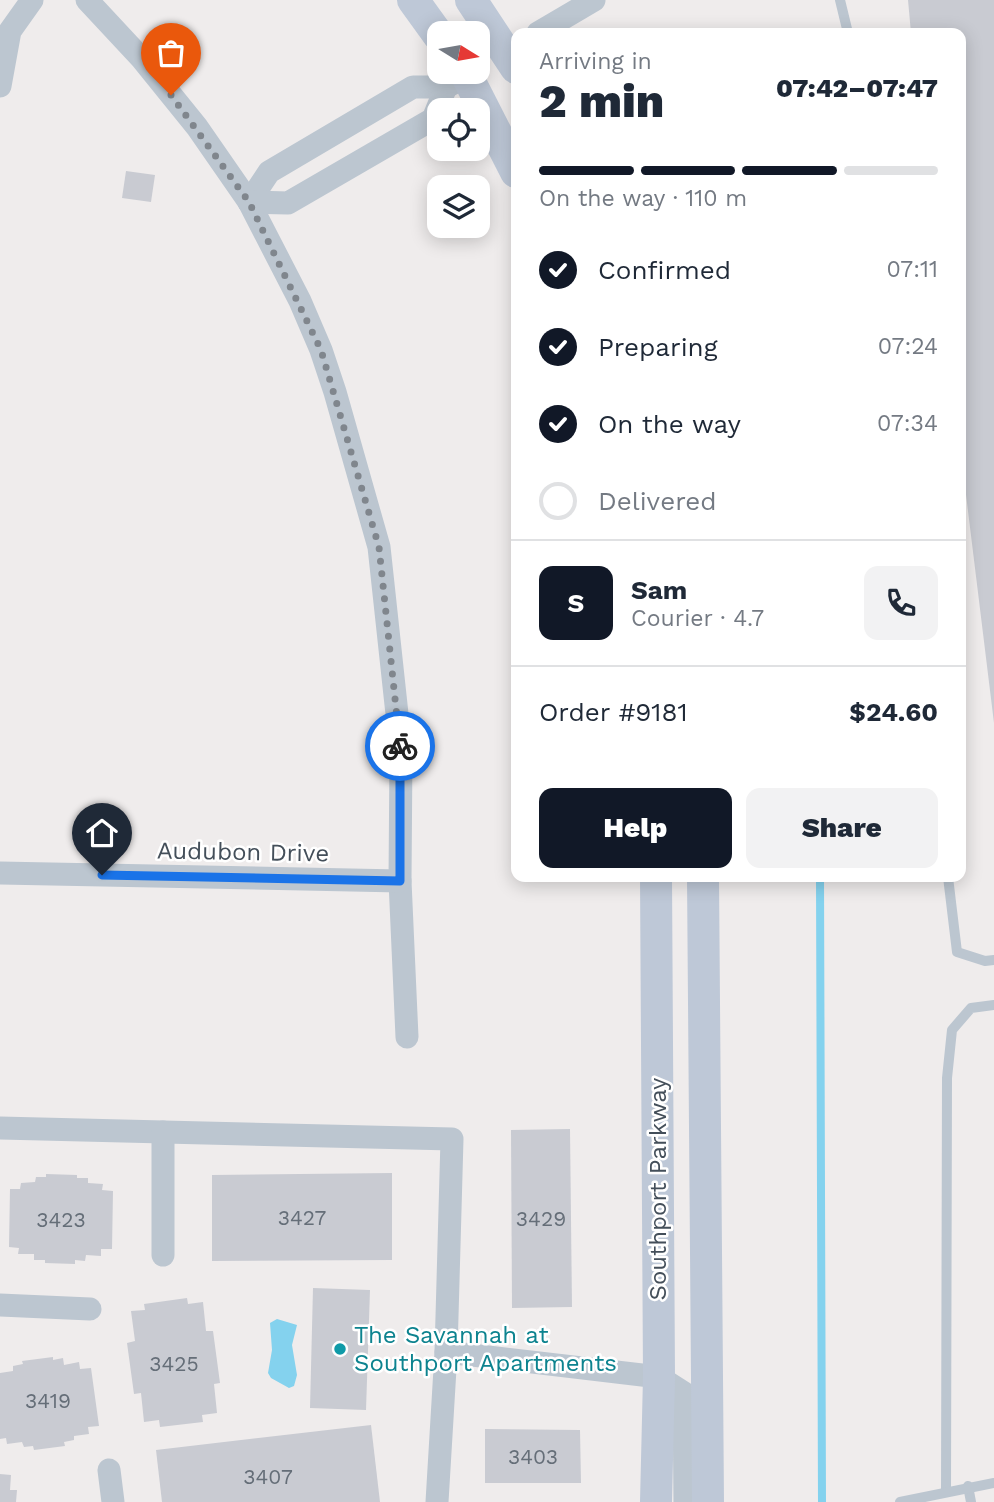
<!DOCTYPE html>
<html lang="en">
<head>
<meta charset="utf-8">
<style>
	:root { --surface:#fff; --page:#f2f2f3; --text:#1f2937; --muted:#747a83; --line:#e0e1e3; --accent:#111827 }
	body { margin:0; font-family:"Work Sans",sans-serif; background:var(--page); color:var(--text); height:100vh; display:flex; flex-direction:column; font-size:26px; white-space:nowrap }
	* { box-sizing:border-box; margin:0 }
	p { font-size:23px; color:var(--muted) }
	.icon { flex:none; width:38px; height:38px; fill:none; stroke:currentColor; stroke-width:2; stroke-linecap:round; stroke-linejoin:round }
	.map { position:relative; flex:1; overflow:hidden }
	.side { position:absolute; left:511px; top:28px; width:455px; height:854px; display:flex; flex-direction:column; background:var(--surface); border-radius:14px; box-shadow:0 4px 18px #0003 }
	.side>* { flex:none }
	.needle { width:46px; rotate:101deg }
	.controls { position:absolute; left:427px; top:21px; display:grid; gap:14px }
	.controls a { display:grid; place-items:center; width:63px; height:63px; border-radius:14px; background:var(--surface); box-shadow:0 4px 18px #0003; font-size:35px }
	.pin { position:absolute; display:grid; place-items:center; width:60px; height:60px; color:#fff; margin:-72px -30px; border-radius:50% 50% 50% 0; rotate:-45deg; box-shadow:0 0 7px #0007 }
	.pin .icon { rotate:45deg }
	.courier { position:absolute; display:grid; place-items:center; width:70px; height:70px; margin:-35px; border:5px solid #1a73e8; border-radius:50%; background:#fff; color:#222; box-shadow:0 2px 9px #0007 }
	.headline em { font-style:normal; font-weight:800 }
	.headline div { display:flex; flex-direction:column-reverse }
	.headline { display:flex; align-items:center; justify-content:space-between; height:119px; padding:0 28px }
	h1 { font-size:46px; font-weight:800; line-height:52px }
	.bar { display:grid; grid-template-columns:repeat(4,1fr); gap:10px 7px; align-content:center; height:84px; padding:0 28px }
	.bar i { height:9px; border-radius:5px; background:var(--line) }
	.bar .active { background:var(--accent) }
	.bar p { grid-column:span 4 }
	.line { display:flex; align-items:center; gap:18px; padding:0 28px; border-top:2px solid var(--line) }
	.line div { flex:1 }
	.round { display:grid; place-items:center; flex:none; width:74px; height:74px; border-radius:14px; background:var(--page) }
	ol { padding:0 28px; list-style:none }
	li { display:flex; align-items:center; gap:21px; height:77px }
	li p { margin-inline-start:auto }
	li .icon { padding:7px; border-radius:50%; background:var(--accent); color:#fff; stroke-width:4 }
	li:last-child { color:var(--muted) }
	li i { width:38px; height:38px; border:4px solid var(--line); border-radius:50% }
	.primary-button { display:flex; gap:14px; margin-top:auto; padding:14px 28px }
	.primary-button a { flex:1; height:80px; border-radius:14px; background:var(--accent); color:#fff; font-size:28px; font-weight:800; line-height:80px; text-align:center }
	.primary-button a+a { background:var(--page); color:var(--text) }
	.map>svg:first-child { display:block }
</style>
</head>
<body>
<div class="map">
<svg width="994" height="1502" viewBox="0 0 994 1502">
	<rect width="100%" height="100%" fill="#efecec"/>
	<path fill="#84d2ee" d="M277,1319L297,1325L292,1345L297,1375L294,1386L289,1388L271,1378L268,1373L272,1350L270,1323Z"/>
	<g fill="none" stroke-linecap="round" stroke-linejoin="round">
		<path stroke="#84d2ee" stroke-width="8" d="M820,877L822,1502"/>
	</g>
	<g fill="#c9cbd2">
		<path d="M908,0H994V723L961,454V33H911Z"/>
		<path d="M126,171L155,175L151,202L122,198Z"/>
		<path d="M570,1129L572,1307L512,1308L511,1130Z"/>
		<path d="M392,1173V1260L212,1261V1175Z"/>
		<path d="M46,1174L77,1175V1178H88V1183L103,1184L102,1190L113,1191L112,1249H101V1256L86,1255L85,1261L75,1260V1264L45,1263V1260H34V1254H18L19,1248L9,1247L10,1189H20L21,1183L35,1182L36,1177H46Z"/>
		<path d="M313,1288L370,1290L366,1410L310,1408Z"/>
		<path d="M187,1298L188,1304L203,1302L206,1331H213L220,1383L214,1384L217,1413L202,1415L203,1422L160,1427L159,1420L144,1422L141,1393L134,1394L127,1343L135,1341L131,1311L145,1310L144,1304Z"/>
		<path d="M53,1357V1360L63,1358L64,1365L79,1362L80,1369L91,1368L99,1426L88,1427L89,1434L74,1436V1440L64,1442L65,1446L34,1450L33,1446L24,1447L22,1442L7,1444L6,1438L0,1439V1373L13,1371V1366L23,1364L22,1361Z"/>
		<path d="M371,1425L380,1502H162L156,1450Z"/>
		<path d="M485,1429L580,1430L581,1483H485Z"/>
		<path d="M0,1474L11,1475L10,1490H17L16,1502H0Z"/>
	</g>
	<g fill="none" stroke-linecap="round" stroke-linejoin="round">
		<g stroke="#bcc6d0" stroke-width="10">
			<path d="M840,0L848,33"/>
			<path d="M948,877L957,952L985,961L994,960"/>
			<path d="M968,1486L971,1502"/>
			<path d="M946,1491L947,1078L952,1030L971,1008L994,1005"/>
			<path d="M900,1502L994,1483"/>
		</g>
		<g stroke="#bcc6d0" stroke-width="23">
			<path d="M87,0L142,59L197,127L249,202L300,301L321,350L335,392L379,547L401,751L400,881L407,1037"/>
			<path d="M538,33L594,0"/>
			<path d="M0,86L10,31L32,0"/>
			<path d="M249,202L269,172L413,87H446L474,72"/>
			<path d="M249,202L288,203L433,119L446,87"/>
			<path d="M0,873L400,881"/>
			<path d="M0,1128L452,1139L446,1352L437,1502"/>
			<path d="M163,1132V1255"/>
			<path d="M0,1305L90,1309"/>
			<path d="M446,1352L659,1377L684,1393L685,1502"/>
			<path d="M109,1470L113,1502"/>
		</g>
		<g stroke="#bec8d7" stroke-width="32">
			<path d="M413,0L439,36"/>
			<path d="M471,0L516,68"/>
			<path d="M465,72L516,172"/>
			<path d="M656,877L659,1377L656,1502"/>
			<path d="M703,877L708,1502"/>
		</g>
	</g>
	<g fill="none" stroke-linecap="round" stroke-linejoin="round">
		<path stroke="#80868d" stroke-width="7" stroke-dasharray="0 12.6" d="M171,95L249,202L321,350L379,547L400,746"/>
		<path stroke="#1a73e8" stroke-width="9" d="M102,875L400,881V746"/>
	</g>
	<circle fill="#0f9aa8" stroke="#fff" stroke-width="2.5" cx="340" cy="1349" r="7"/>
	<g text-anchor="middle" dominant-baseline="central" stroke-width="5" stroke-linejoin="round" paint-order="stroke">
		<g font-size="21" fill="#656e78">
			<text x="302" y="1217">3427</text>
			<text x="541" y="1218">3429</text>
			<text x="61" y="1219">3423</text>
			<text x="174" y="1363">3425</text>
			<text x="48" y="1400">3419</text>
			<text x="533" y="1456">3403</text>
			<text x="268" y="1476">3407</text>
		</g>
		<g font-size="24" fill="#444f5a" stroke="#fff">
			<text transform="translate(243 852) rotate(1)">Audubon Drive</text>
			<text transform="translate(658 1189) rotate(-90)">Southport Parkway</text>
		</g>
		<g font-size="24" fill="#0d838f" stroke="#fff" text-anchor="start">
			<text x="354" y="1335">The Savannah at<tspan x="354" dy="28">Southport Apartments</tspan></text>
		</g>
	</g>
</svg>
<div class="controls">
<a><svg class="needle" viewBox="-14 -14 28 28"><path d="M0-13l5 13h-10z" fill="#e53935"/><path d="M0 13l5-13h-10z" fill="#747a83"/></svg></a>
<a><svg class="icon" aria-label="locate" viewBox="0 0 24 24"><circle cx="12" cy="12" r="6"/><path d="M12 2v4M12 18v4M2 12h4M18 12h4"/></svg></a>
<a><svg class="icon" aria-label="layers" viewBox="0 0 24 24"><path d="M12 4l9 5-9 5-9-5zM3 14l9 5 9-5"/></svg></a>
</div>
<div class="pin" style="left:171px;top:95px;background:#ea580c"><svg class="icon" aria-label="bag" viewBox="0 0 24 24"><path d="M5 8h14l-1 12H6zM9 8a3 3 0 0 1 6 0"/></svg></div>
<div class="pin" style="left:102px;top:875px;background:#1f2937"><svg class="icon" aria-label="home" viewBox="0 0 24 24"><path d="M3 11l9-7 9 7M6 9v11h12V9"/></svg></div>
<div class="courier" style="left:400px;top:746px"><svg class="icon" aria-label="bike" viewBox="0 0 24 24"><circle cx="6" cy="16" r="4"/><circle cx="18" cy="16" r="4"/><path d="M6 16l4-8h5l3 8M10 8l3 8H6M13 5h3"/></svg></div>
<section class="side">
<div class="headline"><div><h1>2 min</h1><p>Arriving in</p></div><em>07:42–07:47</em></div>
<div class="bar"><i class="active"></i><i class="active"></i><i class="active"></i><i></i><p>On the way · 110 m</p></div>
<ol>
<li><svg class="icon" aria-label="check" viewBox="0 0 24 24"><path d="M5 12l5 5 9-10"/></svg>Confirmed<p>07:11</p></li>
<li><svg class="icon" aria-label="check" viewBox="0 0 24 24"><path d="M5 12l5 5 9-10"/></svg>Preparing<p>07:24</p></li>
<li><svg class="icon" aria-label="check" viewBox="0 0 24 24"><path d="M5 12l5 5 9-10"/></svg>On the way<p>07:34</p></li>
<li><i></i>Delivered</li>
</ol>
<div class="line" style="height:126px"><b class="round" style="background:var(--accent);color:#fff">S</b><div><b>Sam</b><p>Courier · 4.7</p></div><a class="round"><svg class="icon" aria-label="phone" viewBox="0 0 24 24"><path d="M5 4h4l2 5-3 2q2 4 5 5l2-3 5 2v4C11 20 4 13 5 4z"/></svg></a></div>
<div class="line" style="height:91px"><div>Order #9181</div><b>$24.60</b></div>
<div class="primary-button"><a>Help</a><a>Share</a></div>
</section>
</div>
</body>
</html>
